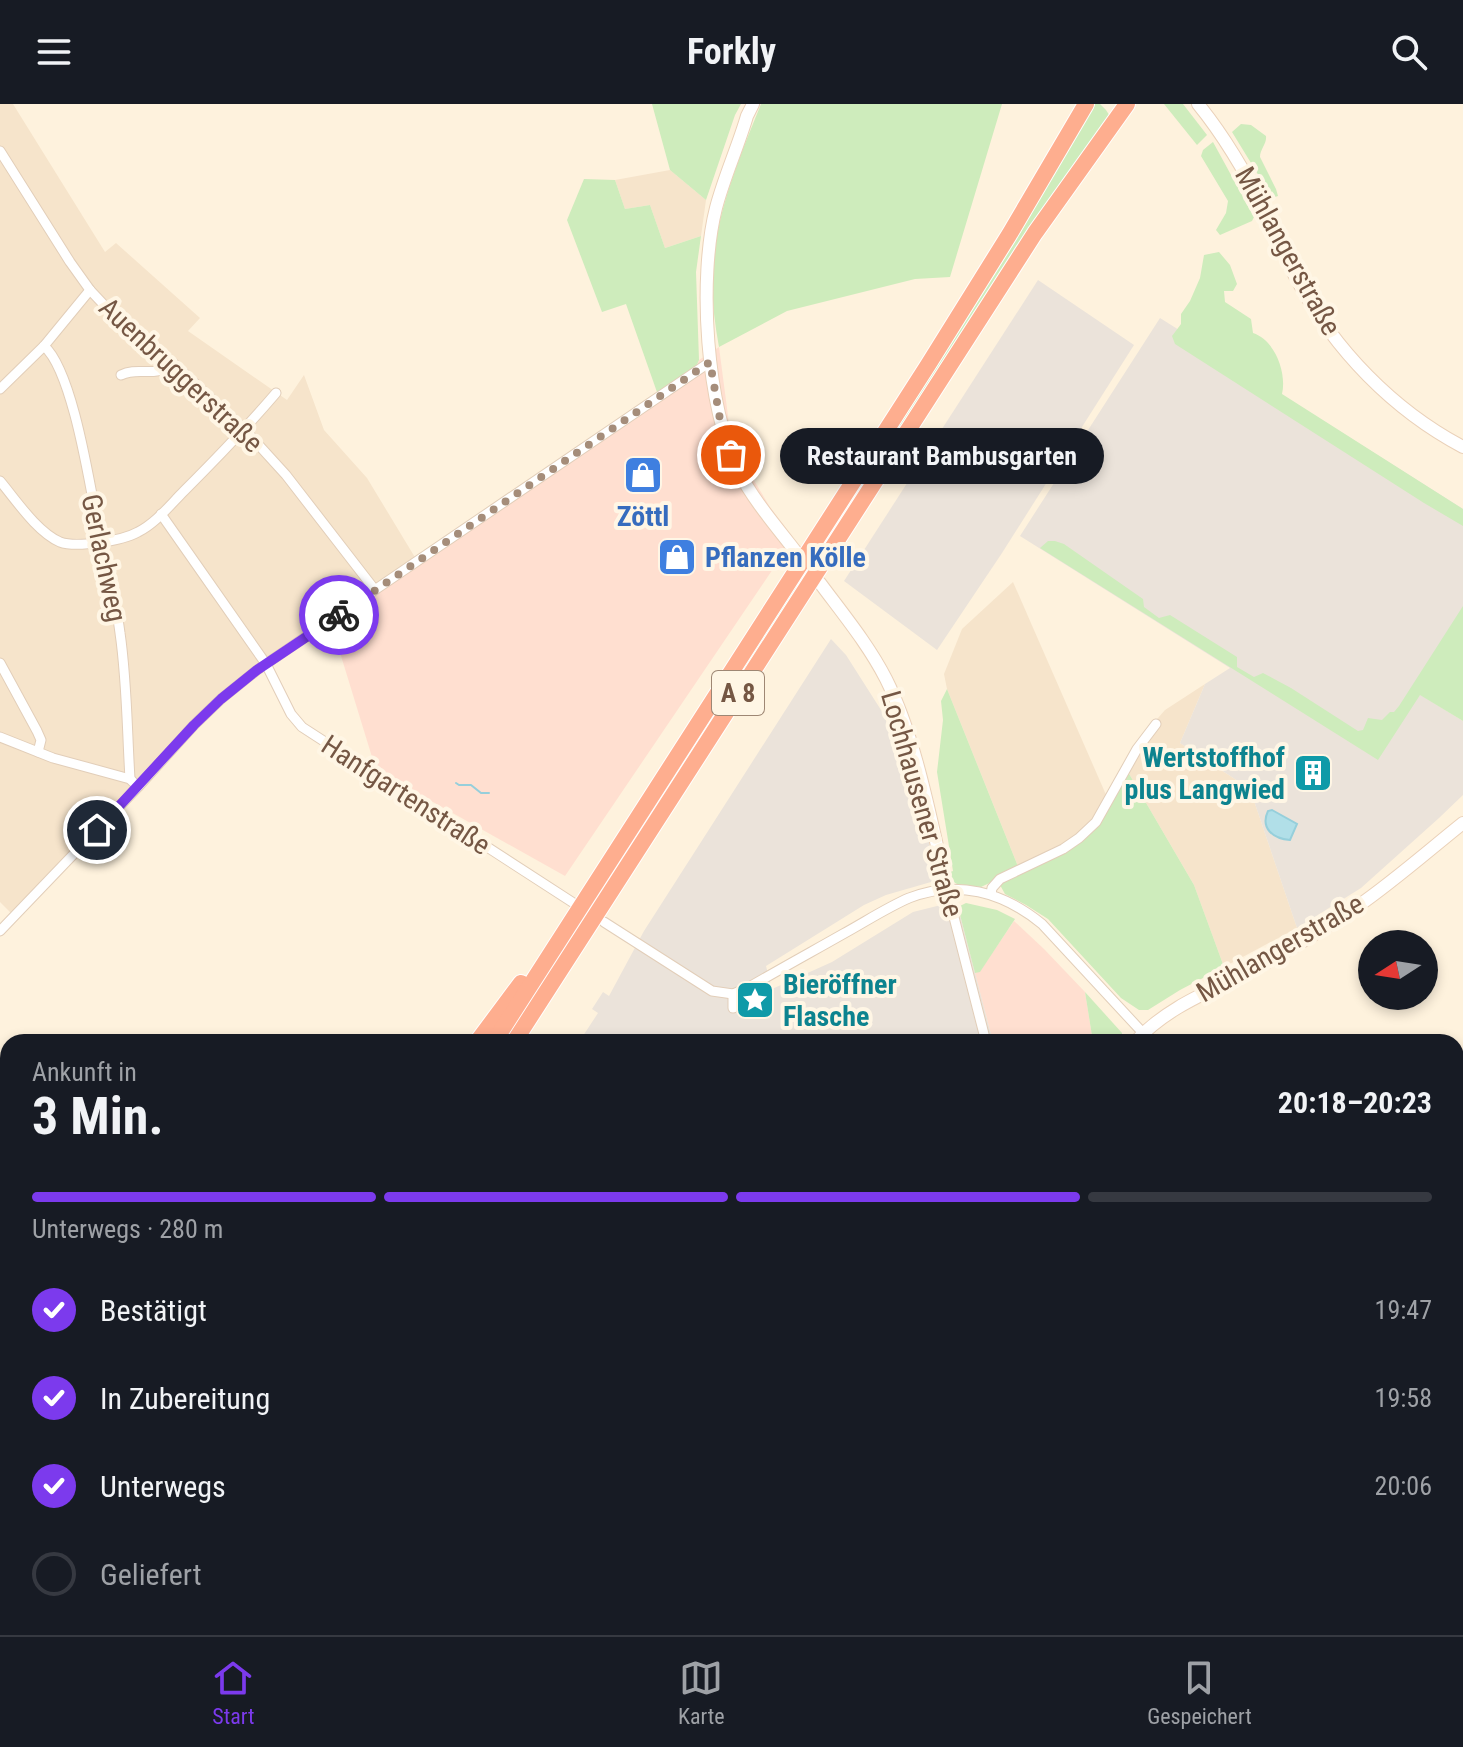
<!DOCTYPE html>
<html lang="de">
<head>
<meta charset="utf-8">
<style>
	:root { --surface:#171b24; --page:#242831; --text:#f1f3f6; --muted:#9ea1a6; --line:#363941; --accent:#7c3aed }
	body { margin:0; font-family:"Roboto Condensed",sans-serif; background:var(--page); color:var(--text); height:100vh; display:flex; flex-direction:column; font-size:30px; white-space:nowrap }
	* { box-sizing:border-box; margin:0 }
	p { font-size:26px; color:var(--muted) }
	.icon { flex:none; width:44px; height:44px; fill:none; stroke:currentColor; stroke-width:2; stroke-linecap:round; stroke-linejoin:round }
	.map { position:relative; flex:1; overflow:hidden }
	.sheet { position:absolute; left:0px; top:930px; width:1464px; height:602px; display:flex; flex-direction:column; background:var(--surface); border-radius:24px 24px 0 0; box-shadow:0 4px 12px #0003 }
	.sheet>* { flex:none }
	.needle { width:52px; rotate:258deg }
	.controls { position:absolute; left:1358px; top:826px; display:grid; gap:16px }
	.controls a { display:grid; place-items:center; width:80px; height:80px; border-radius:50%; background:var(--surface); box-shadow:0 4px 12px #0003; font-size:40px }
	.pin { position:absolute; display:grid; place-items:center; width:68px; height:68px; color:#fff; margin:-34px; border:4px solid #fff; border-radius:50%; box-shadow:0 2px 8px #0007 }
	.courier { position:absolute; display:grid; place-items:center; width:80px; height:80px; margin:-40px; border:6px solid #7c3aed; border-radius:50%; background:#fff; color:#222; box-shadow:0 2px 10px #0007 }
	.bubble { position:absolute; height:56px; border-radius:28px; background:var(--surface); box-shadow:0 4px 12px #0003; font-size:26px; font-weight:700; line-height:56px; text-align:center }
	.headline em { font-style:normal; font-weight:700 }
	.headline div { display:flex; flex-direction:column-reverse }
	.headline { display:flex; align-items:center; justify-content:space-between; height:136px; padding:0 32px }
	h1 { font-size:52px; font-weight:700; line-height:60px }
	.bar { display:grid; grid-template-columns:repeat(4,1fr); gap:12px 8px; align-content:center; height:96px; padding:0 32px }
	.bar i { height:10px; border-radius:6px; background:var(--line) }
	.bar .current { background:var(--accent) }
	.bar p { grid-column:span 4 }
	ol { padding:0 32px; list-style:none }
	li { display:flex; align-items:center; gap:24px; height:88px }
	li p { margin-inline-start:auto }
	li .icon { padding:8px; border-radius:50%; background:var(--accent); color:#fff; stroke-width:4 }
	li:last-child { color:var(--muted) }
	li i { width:44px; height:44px; border:4px solid var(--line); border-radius:50% }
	header { display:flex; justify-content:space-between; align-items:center; height:104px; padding:0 32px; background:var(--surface); font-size:36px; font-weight:700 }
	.dock { display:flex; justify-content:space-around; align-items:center; height:112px; border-top:2px solid var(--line); background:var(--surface); font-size:22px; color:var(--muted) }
	.dock a { display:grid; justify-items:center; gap:4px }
	.dock .current { color:var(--accent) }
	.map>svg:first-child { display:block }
</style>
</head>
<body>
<header><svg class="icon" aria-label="menu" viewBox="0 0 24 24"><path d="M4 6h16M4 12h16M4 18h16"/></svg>Forkly<svg class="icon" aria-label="search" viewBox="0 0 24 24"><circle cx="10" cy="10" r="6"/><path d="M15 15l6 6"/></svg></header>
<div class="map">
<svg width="1463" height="1531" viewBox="0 0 1463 1531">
	<rect width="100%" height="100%" fill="#fef2dd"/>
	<g fill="#f6e4cb">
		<path d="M0,0H13L105,148L116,139L200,214L188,227L287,296L304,271L324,326L367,374L416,455L330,516L255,562L218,591L189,619L100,717L11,809L0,798Z"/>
		<path d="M670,66L706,96L701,132L665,144L650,101L625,105L615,76Z"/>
		<path d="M1013,478L1107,693L1098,720L1021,770L947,585L944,570L962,525Z"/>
		<path d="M1205,580L1180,639L1250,685L1297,824L1224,863L1194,781L1128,668L1151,622L1165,606Z"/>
	</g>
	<g fill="#ffdfd0">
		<path d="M719,243L730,327L750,370L770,403L792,432L777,459L565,772L376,666L330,516L695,265L699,256Z"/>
		<path d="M1014,817L1044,845L1085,888L1093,938H993L975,869L980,867Z"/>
	</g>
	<g fill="#ebe3da">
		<path d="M1038,176L1134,241L1002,449L937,546L844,477Z"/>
		<path d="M1160,214L1463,405V526L1421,591L1463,617V691L1439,714L1361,784L1297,824L1250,685L1180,639L1205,580L1230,564L1020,432Z"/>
		<path d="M831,535L846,551L881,606L912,672L936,766V773L931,778L886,791L864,801L766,862L772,885L832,858L913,808L945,800L958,803L993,938H579L598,909L592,905L603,888L609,892L644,827Z"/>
		<path d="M762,1524H948L950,1531H764Z"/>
		<path d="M1019,1524H1132L1128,1531H1022Z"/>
	</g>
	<g fill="#ceecbc">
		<path d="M652,0H741L735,11L706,96L670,66Z"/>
		<path d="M761,0H1002L950,173L915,175L787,207L719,243C714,216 711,189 713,162C717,106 740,52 761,0Z"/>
		<path d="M1093,0H1100L1106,6L1111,14L904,323L895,318Z"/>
		<path d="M1164,0H1183L1207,31L1197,41Z"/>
		<path d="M1241,20L1251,21L1266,32C1267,40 1260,45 1260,53L1276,85L1278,92L1275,93L1270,90L1232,28Z"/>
		<path d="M1213,38L1254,113L1252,117L1220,131L1216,126L1226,109L1228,97L1201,52L1203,46Z"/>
		<path d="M584,75L615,76L625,105L650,101L665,144L701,132L696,168L699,256L695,265L658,291L626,200L602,208L567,116Z"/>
		<path d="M1219,148L1230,161L1237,180L1233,187H1224L1225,198L1251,215L1253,229C1275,236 1287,269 1282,290L1463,405V422L1424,399L1175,240L1172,232L1181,220V210L1190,197L1200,174L1204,151Z"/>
		<path d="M1048,437H1055L1064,440L1143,495L1144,503L1159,514L1170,511L1237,553V563L1254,573L1263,569L1291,584L1358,627L1363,626L1368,614L1382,616L1390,608H1394L1399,602L1463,502V617L1420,591L1378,656L1040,444Z"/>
		<path d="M794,481L798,484L592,804L588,802Z"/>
		<path d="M947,585L1019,765L981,783L957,780L952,777L948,769L953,767L937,668L943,616L941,597Z"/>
		<path d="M1128,668L1194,781L1224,863L1180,886L1148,906H1139L1121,894L1048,815L1026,801L1005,790L1000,781L1003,777L1082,735Z"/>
		<path d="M966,799L997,806L1015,815L980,868L975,869L958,803Z"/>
		<path d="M1085,888L1122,929V934L1118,938H1093Z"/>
		<path d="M8,1079V1274L0,1277V1081Z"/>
		<path d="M0,1358L8,1361V1417L2,1447L8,1472V1481C0,1442 0,1399 0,1358Z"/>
		<path d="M186,1524H284L279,1531H189Z"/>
		<path d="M1132,1524H1247L1248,1531H1128Z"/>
	</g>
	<path fill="#b1dfe8" stroke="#96cfdb" stroke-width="2" d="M1272,706L1297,720L1290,736C1273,735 1260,724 1268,707Z"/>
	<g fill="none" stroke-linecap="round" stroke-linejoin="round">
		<path stroke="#96cfdb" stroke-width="2" d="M456,679L459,681H471L481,689H489"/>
		<defs>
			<g id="street">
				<path d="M0,47L70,158L90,186L105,202L173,259L245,326L286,371L375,486"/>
				<path d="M44,242C74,268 91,390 100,433C107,465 116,496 120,529C127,577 127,626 130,675"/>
				<path d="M121,271C139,262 155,275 173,259"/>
				<path d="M0,285L44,242L90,186"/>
				<path d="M0,377C16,396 37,428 60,438C76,444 122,437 138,428C156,419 170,401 184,387C216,355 247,323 276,289"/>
				<path d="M161,410L266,560L291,610L302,623L572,798"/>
				<path d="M0,559L37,627L41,636L38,648"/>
				<path d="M0,633L53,654L130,675L133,678"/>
				<path d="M947,786L986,938"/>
				<path d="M991,790L992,784L1000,775L1063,745L1079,734L1096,718L1137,645L1156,620"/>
				<path d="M604,818L712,887L733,890L751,882C782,864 813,847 843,830C865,818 886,804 909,794C957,775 1003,788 1042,820L1143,929"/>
				<path d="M0,827L138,683L194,621L221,595L257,566L710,258"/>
				<path d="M733,904V890"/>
			</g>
			<g id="secondary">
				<path d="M753,0L747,12C738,43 724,73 716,104C698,174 706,304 739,368C754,397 776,422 796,448"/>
				<path d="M1198,0C1225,33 1247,71 1266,109C1276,131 1285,154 1297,176C1335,246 1393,306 1463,343"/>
				<path d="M820,479C843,510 868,540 886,575C917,637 931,718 947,786"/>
				<path d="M1135,938C1173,896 1227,882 1275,854C1303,837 1331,821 1358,802C1394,777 1428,747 1463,719"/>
				<path d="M1225,1524L1227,1531"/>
				<path d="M1144,1531L1145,1524"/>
			</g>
			<g id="highway">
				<path d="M477,938L521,879"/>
				<path d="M494,938L928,261L1009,131L1086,0"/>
				<path d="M514,938L1035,129L1127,0"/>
				<path d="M0,1295H8"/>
				<path d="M0,1308L8,1310"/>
				<path d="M0,1323L8,1326"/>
				<path d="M0,1338L8,1341"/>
				<path d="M0,1354L8,1356"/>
				<path d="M8,1439V1448"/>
				<path d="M180,1524L183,1531"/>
				<path d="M491,1524L507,1531"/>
				<path d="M527,1524L544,1531"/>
				<path d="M566,1524L583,1531"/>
				<path d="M616,1524L631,1531"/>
				<path d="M98,1531L102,1524"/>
				<path d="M113,1531L118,1524"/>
				<path d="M134,1531L138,1524"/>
				<path d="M292,1531L295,1524"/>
				<path d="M329,1531L339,1524"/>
			</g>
		</defs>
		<use href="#street" stroke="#e2ceb9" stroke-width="11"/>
		<use href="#secondary" stroke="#ead1b9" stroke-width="14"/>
		<use href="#highway" stroke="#fff" stroke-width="18"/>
		<use href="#street" stroke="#fff" stroke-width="9"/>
		<use href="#secondary" stroke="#fff" stroke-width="12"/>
		<use href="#highway" stroke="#feae8f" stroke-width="16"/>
	</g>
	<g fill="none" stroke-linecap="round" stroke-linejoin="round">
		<path stroke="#a58d7a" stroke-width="8" stroke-dasharray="0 14.4" d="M339,511L710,258L721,321L731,351"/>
		<path stroke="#7c3aed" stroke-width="10" d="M97,726L194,621L221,595L257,566L339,511"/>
	</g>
	<defs>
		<symbol id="shop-square" viewBox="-11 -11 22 22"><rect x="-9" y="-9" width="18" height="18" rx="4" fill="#3f7fe0" stroke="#fff6e5"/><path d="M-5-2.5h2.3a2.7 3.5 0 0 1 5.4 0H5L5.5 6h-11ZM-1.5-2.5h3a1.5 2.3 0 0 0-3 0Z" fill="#fff"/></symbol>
		<symbol id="building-square" viewBox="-11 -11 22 22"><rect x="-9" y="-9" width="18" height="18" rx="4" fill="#0f9aa8" stroke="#fff6e5"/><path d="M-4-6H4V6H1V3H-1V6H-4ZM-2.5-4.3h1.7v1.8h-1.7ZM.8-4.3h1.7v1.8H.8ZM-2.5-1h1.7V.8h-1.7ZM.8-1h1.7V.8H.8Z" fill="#fff"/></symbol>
		<symbol id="sight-square" viewBox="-11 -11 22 22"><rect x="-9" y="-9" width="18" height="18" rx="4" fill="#0f9aa8" stroke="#fff6e5"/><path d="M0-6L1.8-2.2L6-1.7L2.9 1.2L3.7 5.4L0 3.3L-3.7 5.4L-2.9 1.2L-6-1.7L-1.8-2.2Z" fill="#fff"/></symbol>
	</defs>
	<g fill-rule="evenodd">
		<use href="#shop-square" x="621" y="349" width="44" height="44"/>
		<use href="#shop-square" x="655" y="431" width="44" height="44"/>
		<use href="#building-square" x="1291" y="647" width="44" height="44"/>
		<use href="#sight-square" x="733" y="874" width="44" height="44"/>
	</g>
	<g text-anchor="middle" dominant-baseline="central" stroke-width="8" stroke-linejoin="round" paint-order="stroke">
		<rect fill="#fff6e5" stroke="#9e8774" stroke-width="2" x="712" y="567" width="52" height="44" rx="6"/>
		<g font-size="26" font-weight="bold" fill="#755744">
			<text x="738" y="589">A 8</text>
		</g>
		<g font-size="28" fill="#755744" stroke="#fff6e5">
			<text transform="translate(1288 147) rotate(61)">Mühlangerstraße</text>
			<text transform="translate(181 271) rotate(43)">Auenbruggerstraße</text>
			<text transform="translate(104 454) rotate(78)">Gerlachweg</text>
			<text transform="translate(406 691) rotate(33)">Hanfgartenstraße</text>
			<text transform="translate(922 700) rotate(74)">Lochhausener Straße</text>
			<text transform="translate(1280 844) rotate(-30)">Mühlangerstraße</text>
		</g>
		<g font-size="28" font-weight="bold" fill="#366cbe" stroke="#fff6e5">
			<text x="643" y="412">Zöttl</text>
			<text x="705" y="453" text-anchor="start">Pflanzen Kölle</text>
		</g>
		<g font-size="28" font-weight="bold" fill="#0d838f" stroke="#fff6e5" text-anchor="end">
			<text x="1285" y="653">Wertstoffhof<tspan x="1285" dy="32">plus Langwied</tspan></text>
			<text x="783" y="880" text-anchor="start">Bieröffner<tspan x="783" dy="32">Flasche</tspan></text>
		</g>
	</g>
</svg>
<div class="controls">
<a><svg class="needle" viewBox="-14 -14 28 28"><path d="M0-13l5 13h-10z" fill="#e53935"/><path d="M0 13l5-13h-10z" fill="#9ea1a6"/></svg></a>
</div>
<div class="pin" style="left:731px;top:351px;background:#ea580c"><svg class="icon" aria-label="bag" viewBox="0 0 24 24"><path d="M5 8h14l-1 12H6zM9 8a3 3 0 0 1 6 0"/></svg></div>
<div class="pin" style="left:97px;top:726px;background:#1f2937"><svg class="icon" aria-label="home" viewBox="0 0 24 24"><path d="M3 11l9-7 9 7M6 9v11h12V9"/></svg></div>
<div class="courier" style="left:339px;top:511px"><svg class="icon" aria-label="bike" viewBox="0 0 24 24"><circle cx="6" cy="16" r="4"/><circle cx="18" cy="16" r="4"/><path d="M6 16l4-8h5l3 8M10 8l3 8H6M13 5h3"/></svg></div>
<div class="bubble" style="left:780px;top:324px;width:324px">Restaurant Bambusgarten</div>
<section class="sheet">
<div class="headline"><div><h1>3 Min.</h1><p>Ankunft in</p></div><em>20:18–20:23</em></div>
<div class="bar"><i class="current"></i><i class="current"></i><i class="current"></i><i></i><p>Unterwegs · 280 m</p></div>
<ol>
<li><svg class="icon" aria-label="check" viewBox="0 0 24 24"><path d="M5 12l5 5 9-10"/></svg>Bestätigt<p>19:47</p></li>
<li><svg class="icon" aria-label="check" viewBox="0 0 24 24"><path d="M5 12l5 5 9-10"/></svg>In Zubereitung<p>19:58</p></li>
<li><svg class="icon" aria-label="check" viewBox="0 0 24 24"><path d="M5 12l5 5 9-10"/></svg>Unterwegs<p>20:06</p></li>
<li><i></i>Geliefert</li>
</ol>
</section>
</div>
<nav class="dock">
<a class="current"><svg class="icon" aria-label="home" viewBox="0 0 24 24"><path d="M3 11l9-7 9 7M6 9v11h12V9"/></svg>Start</a>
<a><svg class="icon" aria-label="map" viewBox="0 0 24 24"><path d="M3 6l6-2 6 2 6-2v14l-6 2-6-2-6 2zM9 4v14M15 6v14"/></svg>Karte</a>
<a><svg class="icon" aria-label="saved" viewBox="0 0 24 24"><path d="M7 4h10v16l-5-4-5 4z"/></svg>Gespeichert</a>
</nav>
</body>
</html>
